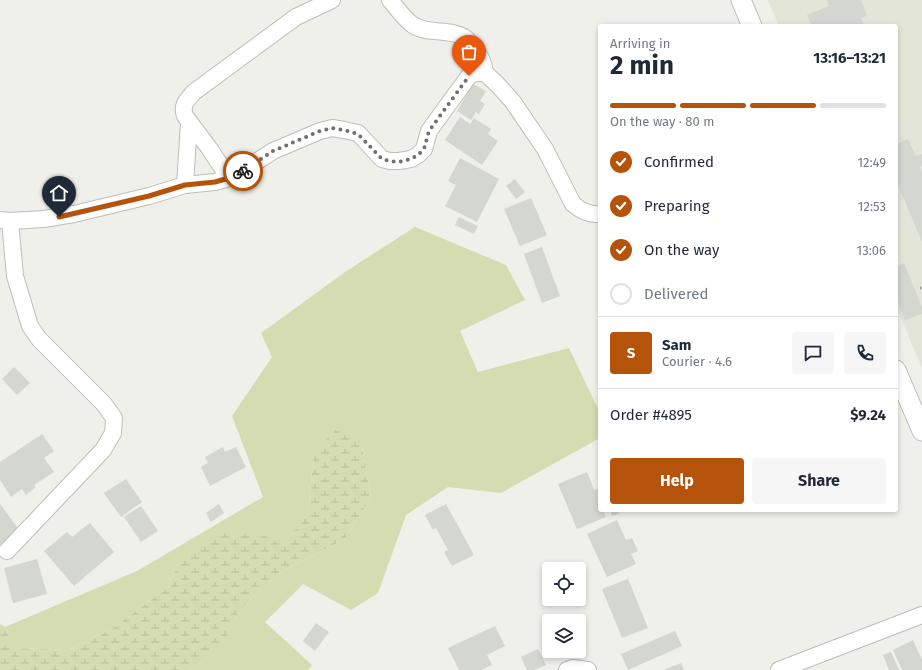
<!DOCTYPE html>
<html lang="en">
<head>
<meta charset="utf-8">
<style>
	:root { --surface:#fff; --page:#f6f6f7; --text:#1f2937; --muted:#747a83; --line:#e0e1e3; --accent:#b45309 }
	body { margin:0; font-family:"Fira Sans",sans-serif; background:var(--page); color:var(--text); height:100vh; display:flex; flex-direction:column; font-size:15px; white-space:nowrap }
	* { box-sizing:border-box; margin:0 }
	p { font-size:13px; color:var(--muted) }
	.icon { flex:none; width:22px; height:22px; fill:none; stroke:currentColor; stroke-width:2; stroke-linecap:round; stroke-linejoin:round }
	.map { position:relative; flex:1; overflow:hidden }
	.panel { position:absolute; left:598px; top:24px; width:300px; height:488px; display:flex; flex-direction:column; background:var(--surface); border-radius:4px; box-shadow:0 2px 6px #0003 }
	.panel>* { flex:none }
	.tools { position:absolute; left:542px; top:562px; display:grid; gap:8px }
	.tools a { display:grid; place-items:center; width:44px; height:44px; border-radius:4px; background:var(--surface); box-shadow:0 2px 6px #0003; font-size:20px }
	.pin { position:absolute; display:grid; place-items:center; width:34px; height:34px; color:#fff; margin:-41px -17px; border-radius:50% 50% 50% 0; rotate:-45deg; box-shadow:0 0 4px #0007 }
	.pin .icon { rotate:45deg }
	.courier { position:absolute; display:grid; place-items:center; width:40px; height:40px; margin:-20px; border:3px solid #b45309; border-radius:50%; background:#fff; color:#222; box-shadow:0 1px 5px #0007 }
	.headline em { font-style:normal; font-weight:700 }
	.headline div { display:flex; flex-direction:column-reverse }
	.headline { display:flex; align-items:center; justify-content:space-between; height:68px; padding:0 12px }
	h1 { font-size:26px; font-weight:700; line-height:30px }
	.bar { display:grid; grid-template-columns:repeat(4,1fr); gap:6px 4px; align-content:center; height:48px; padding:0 12px }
	.bar i { height:5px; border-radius:3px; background:var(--line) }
	.bar .selected { background:var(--accent) }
	.bar p { grid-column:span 4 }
	.line { display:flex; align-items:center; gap:10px; padding:0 12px; border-top:1px solid var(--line) }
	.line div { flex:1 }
	.round { display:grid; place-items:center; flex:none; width:42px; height:42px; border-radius:4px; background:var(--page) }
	ol { padding:0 12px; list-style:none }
	li { display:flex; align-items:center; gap:12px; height:44px }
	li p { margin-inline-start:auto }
	li .icon { padding:4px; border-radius:50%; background:var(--accent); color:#fff; stroke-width:4 }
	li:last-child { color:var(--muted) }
	li i { width:22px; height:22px; border:2px solid var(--line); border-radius:50% }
	.button { display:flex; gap:8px; margin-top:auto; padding:8px 12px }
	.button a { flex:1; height:46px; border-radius:4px; background:var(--accent); color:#fff; font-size:16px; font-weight:700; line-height:46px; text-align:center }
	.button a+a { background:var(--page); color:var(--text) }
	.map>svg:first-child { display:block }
</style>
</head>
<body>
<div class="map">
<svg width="922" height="670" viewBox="0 0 922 670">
	<defs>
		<pattern id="wetland-marsh" width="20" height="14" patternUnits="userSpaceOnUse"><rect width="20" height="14" fill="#d5dcb2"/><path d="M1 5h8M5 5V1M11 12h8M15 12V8" fill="none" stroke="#b7bd99"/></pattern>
	</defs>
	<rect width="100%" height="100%" fill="#eef0e9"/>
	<path fill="#e2e5d7" d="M768,0H922V368L896,306V26H779Z"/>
	<path fill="#d5dcb2" d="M415,227L506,265L525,300L460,331L478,372L569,348L600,413V438L501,493L448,487L406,515L378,593L351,610L303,584L265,622L312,665L308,670H190L220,649L241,608L283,571L345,539L371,497L362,447L314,452L308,514L283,546L257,532L181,560L167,588L113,628L68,650L14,648L5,627L137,571L263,497L232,416L272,357L261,333L348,270Z"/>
	<path fill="url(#wetland-marsh)" d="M337,429L362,447L371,497L345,539L283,571L241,608L220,649L190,670H0V624L5,627L14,648L68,650L113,628L167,588L181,560L223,533L257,532L283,545L308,514L314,452Z"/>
	<g fill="#d4d6d0">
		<path d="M827,0H861L867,16L861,18L864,26H812L807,15L829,6Z"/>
		<path d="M473,84L486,91L480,101L485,104L479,114L476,112L471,120L457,111Z"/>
		<path d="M460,117L470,124L474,118L491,129L488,134L498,141L482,165L445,140Z"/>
		<path d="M908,139L916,156L922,154V166L920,167L922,172V242L896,180V144Z"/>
		<path d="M460,158L499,179L477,222L445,206L456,185L448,181Z"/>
		<path d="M515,179L525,192L516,199L506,186Z"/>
		<path d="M531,198L547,235L520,246L504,209Z"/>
		<path d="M459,217L478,226L474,234L455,225Z"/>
		<path d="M542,247L560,296L542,303L524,254Z"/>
		<path d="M904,263L922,307V314L905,320L896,297V267Z"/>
		<path d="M14,367L30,383L17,395L2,379Z"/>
		<path d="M42,434L54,451L44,458L54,472L34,485L36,487L26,495L22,489L11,497L0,480V462Z"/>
		<path d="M223,447L225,452L236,447L246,467L210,486L201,467L208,463L205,457Z"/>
		<path d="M587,472L594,490L600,488V510H603L606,517L577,529L558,484Z"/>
		<path d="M126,479L142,502L121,517L104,493Z"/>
		<path d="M0,504L19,530L0,544Z"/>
		<path d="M219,504L224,513L211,522L206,513Z"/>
		<path d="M446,504L474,555L452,566L444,552L448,550L436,528L433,530L425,515Z"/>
		<path d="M141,506L158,531L141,542L124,517Z"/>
		<path d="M610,510H617L619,514L612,516Z"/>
		<path d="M617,520L626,540L632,538L638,551L631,554L636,564L607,577L587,534Z"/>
		<path d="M90,523L114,552L74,586L44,551L67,532L72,537Z"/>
		<path d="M37,559L47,594L13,603L4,568Z"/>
		<path d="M628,579L648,628L622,638L602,589Z"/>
		<path d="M316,623L329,632L315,651L303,641Z"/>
		<path d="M495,626L505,646L487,655L492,665L481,670H459L448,648Z"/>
		<path d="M675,631L682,646L628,670L621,654Z"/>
		<path d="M913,640L922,660V670H902L893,650Z"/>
		<path d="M538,649L546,665L534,670H527L521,657Z"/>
		<path d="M891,652L899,670H889L883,655Z"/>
		<path d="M681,663L684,670H663Z"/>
	</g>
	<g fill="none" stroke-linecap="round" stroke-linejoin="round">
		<defs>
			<g id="minor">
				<path d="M390,0C397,8 404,19 413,25C428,35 449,28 464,37C467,39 470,43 472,46C480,54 484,62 485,73"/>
				<path d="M229,178L209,148L185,116C181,105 187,100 194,92L296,17L332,0"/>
				<path d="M185,185L189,123"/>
				<path d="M0,220L10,221L44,219L74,214L149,196L185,185L215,182L229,178L245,169L273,151L320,131L332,128L344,130L358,133L382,159L390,161H399L411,159L418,155L424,149L429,131L434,124L469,76L475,73H485L497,84L513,102L545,149L573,204C581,211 589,215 600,214"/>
				<path d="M7,551L103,450L113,433L114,418L104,404L39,339L30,326L15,276L10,221"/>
				<path d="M567,670L573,668L588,670"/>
				<path d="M779,670L922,615"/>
			</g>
			<g id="tertiary">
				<path d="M741,0L752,26"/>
				<path d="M896,370L922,431"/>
			</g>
		</defs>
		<use href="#minor" stroke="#bdbeb8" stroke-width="18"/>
		<use href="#tertiary" stroke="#bdbeb8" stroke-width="21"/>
		<path stroke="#848581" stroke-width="2.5" stroke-dasharray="1 3" stroke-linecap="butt" d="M920,288H922"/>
		<use href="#minor" stroke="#fff" stroke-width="16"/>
		<use href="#tertiary" stroke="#fff" stroke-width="19"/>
	</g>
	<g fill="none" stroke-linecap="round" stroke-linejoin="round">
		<path stroke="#6f716c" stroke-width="4" stroke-dasharray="0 7.2" d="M243,171L273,151L320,131L332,128L344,130L358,134L382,159L390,161L399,162L411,159L418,155L424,149L429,131L469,76"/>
		<path stroke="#b45309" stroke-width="5" d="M59,217L149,196L185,185L215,182L229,178L243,171"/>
	</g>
</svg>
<div class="tools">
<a><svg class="icon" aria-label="locate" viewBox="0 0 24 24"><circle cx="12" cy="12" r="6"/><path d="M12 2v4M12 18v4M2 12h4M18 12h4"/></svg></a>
<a><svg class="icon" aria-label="layers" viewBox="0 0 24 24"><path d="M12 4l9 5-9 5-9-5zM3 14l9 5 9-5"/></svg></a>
</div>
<div class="pin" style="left:469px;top:76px;background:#ea580c"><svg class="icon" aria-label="bag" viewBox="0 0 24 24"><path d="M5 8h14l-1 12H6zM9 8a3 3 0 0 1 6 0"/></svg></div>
<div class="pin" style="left:59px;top:217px;background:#1f2937"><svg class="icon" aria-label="home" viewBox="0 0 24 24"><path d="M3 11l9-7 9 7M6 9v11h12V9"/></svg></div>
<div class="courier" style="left:243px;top:171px"><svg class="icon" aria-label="bike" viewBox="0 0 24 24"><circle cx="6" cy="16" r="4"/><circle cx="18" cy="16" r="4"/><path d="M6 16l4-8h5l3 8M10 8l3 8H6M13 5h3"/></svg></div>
<section class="panel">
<div class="headline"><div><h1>2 min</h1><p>Arriving in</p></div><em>13:16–13:21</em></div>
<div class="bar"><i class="selected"></i><i class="selected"></i><i class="selected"></i><i></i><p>On the way · 80 m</p></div>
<ol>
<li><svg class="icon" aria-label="check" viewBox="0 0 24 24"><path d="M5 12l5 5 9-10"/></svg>Confirmed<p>12:49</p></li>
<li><svg class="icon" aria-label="check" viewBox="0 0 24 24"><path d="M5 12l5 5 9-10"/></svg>Preparing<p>12:53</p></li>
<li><svg class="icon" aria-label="check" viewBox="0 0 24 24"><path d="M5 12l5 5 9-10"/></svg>On the way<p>13:06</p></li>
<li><i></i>Delivered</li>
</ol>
<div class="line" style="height:72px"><b class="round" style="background:var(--accent);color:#fff">S</b><div><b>Sam</b><p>Courier · 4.6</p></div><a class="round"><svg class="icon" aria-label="chat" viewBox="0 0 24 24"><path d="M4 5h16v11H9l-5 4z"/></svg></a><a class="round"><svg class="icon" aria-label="phone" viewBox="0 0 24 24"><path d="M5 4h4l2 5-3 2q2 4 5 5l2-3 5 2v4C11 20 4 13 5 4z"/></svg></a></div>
<div class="line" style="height:52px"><div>Order #4895</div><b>$9.24</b></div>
<div class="button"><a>Help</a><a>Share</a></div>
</section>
</div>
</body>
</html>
